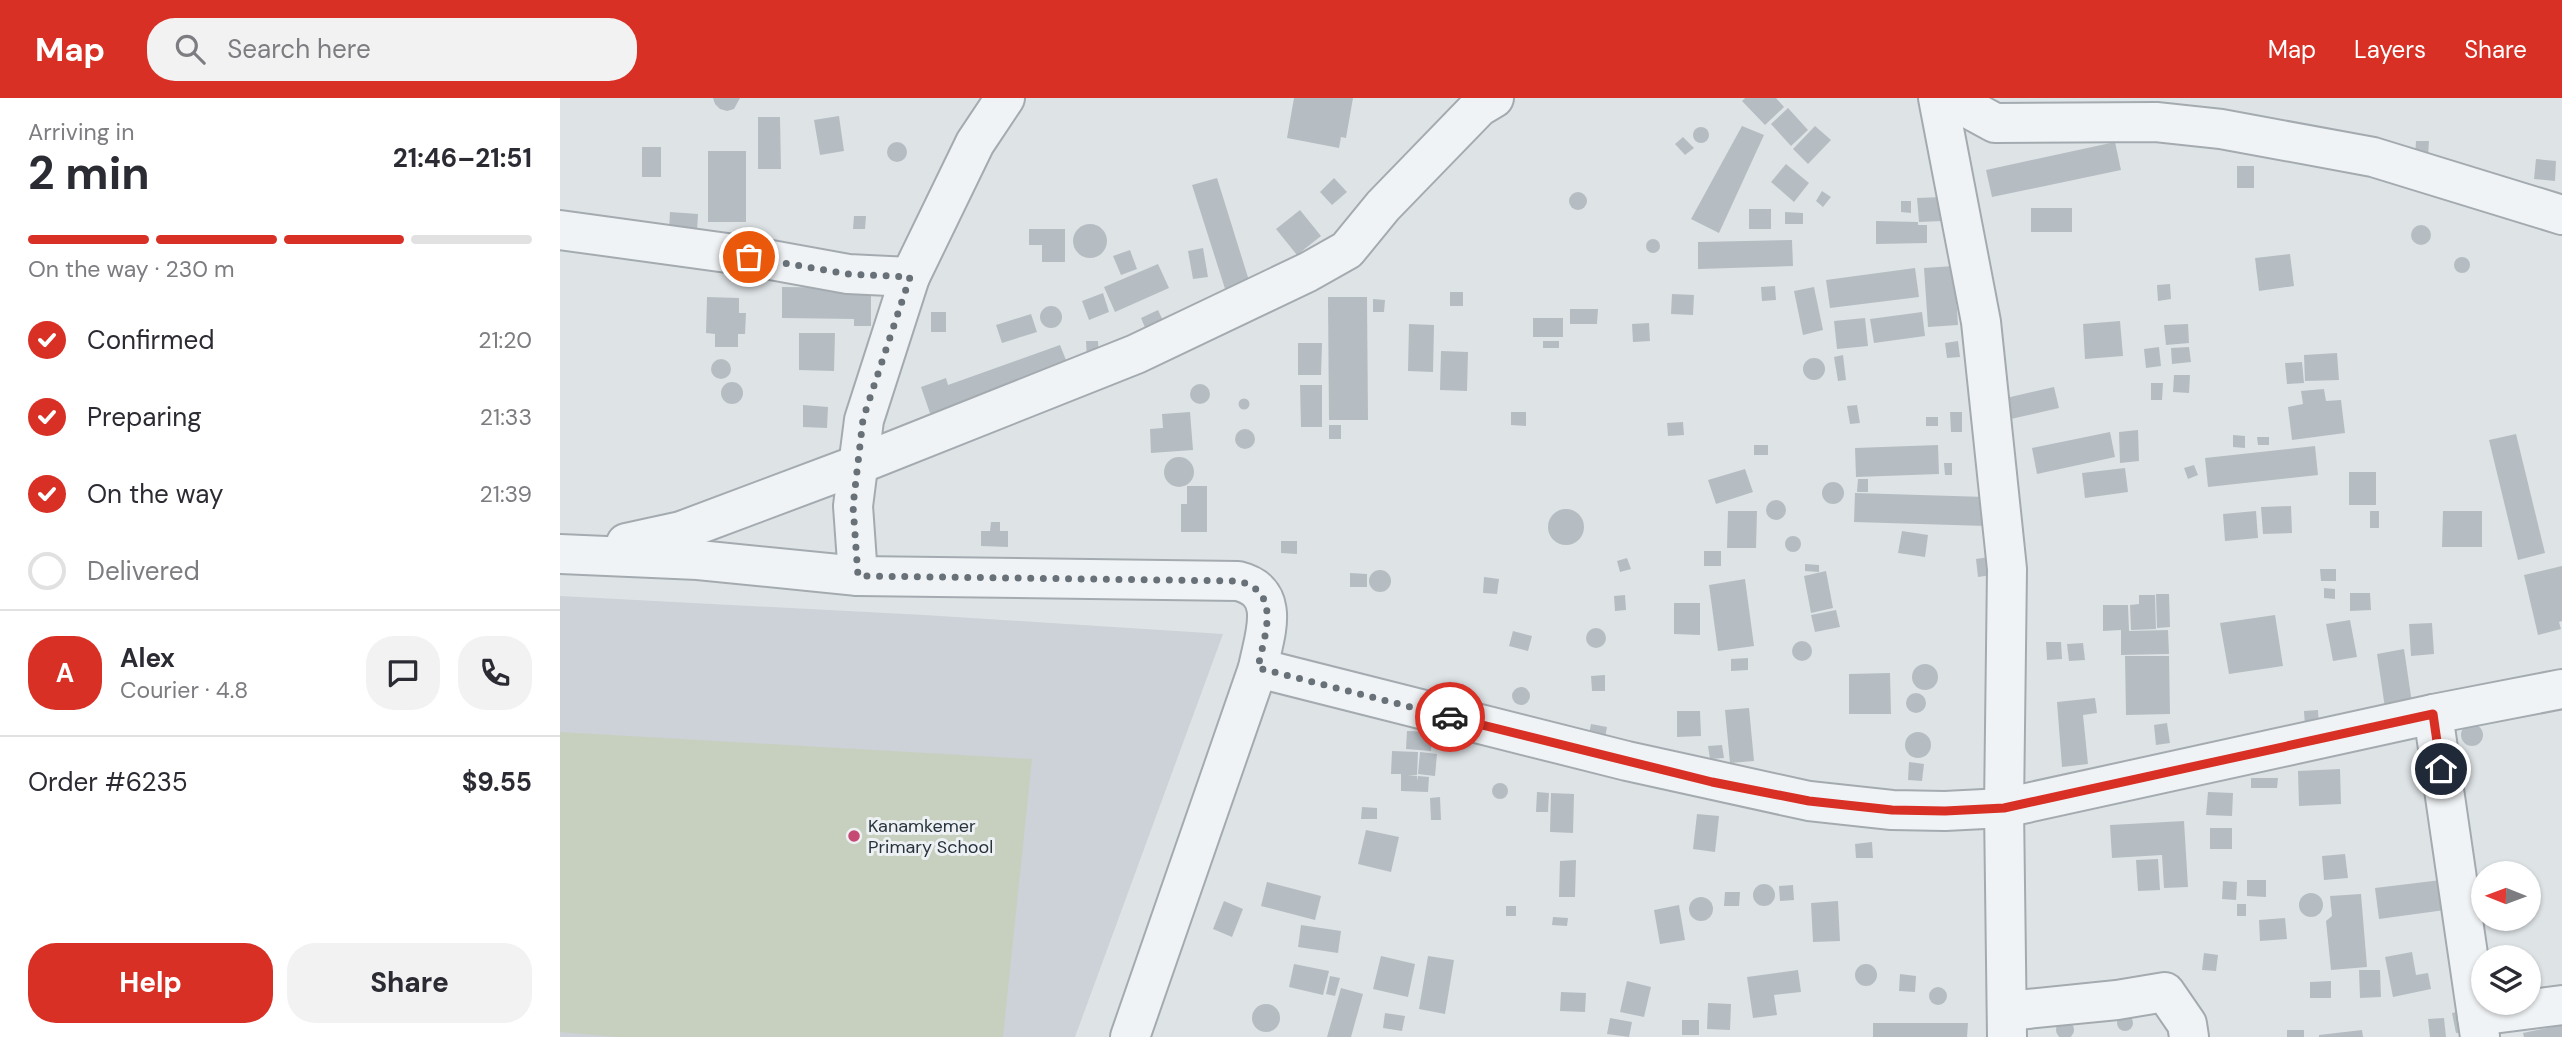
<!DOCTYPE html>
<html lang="en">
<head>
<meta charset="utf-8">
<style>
	:root { --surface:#fff; --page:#f2f2f3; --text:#2b2b33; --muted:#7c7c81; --line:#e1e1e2; --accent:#d93025 }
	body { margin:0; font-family:"DM Sans",sans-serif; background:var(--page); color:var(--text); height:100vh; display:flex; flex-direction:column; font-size:26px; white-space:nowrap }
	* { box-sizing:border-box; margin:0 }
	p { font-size:23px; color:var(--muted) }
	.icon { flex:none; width:38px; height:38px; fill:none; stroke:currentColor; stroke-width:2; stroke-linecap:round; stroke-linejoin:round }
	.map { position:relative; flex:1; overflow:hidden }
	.sheet { display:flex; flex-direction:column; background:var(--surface); width:560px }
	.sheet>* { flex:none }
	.needle { width:46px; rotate:271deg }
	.buttons { position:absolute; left:1911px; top:763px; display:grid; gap:14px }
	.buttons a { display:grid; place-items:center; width:70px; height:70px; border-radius:50%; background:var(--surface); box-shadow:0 2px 5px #0004; font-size:35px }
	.pin { position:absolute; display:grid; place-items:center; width:60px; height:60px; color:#fff; margin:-30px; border:4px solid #fff; border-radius:50%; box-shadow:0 2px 7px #0007 }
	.courier { position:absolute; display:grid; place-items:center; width:70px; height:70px; margin:-35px; border:5px solid #d93025; border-radius:50%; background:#fff; color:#222; box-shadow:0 2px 9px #0007 }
	.head em { font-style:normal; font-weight:700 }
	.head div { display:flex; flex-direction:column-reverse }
	.head { display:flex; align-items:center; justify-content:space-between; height:119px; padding:0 28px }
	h1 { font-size:46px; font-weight:700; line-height:52px }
	.bar { display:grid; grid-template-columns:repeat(4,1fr); gap:10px 7px; align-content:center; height:84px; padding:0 28px }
	.bar i { height:9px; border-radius:5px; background:var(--line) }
	.bar .active { background:var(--accent) }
	.bar p { grid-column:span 4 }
	.line { display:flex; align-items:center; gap:18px; padding:0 28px; border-top:2px solid var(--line) }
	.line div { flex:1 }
	.round { display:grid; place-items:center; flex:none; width:74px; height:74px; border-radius:28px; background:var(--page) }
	ol { padding:0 28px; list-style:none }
	li { display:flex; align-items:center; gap:21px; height:77px }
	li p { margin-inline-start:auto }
	li .icon { padding:7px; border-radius:50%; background:var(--accent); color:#fff; stroke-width:4 }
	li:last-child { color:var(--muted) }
	li i { width:38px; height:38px; border:4px solid var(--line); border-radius:50% }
	.button { display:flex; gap:14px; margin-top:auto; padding:14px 28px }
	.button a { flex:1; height:80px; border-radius:28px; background:var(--accent); color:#fff; font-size:28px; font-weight:700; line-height:80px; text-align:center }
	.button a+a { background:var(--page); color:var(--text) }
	header { display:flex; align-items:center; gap:42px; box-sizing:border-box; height:98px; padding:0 35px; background:var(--accent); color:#fff }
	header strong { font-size:33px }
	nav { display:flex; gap:38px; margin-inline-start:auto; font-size:24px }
	.search { width:490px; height:63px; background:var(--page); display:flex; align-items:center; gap:18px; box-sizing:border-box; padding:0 24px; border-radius:28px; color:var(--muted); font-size:26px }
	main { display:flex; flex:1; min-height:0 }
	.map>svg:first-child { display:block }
</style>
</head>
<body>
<header>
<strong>Map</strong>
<div class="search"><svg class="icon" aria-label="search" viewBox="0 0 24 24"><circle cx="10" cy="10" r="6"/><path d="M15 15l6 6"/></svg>Search here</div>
<nav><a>Map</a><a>Layers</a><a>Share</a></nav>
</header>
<main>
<section class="sheet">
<div class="head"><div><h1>2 min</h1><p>Arriving in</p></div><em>21:46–21:51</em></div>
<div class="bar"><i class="active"></i><i class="active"></i><i class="active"></i><i></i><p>On the way · 230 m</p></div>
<ol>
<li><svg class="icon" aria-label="check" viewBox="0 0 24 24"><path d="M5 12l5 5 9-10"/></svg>Confirmed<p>21:20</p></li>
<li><svg class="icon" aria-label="check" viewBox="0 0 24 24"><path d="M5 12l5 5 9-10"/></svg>Preparing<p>21:33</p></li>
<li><svg class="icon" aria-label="check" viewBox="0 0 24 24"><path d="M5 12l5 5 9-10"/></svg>On the way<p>21:39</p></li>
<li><i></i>Delivered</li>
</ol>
<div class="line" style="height:126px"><b class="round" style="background:var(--accent);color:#fff">A</b><div><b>Alex</b><p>Courier · 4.8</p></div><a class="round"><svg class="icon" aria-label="chat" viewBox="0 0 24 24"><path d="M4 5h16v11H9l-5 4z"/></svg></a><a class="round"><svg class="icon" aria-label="phone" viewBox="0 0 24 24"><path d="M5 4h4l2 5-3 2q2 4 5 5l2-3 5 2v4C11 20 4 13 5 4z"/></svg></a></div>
<div class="line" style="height:91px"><div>Order #6235</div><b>$9.55</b></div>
<div class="button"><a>Help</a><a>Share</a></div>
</section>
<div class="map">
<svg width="2002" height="939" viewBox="0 0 2002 939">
	<rect width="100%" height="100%" fill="#dee3e6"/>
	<path fill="#ccd2d8" d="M0,498L364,517L663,536L515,939H0Z"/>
	<path fill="#c7d0bf" d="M0,634L472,661L443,939H56L0,934Z"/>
	<g fill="#b5bdc3">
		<path d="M153,0H180L174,11L167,13L160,11L155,6Z"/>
		<path d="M734,0H793L786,40L781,39L779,50L727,40Z"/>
		<path d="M1185,0H1216L1224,9L1205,27L1182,3Z"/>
		<path d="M1228,10L1248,32L1231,48L1211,26Z"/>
		<path d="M279,18L284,53L260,57L254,22Z"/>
		<path d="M198,19H220L221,71H198Z"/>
		<path d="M1182,28L1204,37L1159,135L1131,121Z"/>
		<path d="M1255,28L1271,42L1248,66L1233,51Z"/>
		<circle cx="1141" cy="37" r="8"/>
		<path d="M1123,39L1134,50L1125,57L1115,46Z"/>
		<path d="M1856,43H1869L1868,60H1855Z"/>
		<circle cx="337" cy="54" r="10"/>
		<path d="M1555,44L1561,72L1432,99L1426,72Z"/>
		<rect x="82" y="49" width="19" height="30"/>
		<rect x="148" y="53" width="38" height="71"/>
		<path d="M1976,61L1996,63L1995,83L1974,81Z"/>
		<path d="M1226,66L1249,85L1234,104L1211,84Z"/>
		<rect x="1677" y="68" width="17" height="22"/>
		<path d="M657,80L691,189L667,197L632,87Z"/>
		<path d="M774,80L787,94L772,107L760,94Z"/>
		<path d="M1262,93L1271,99L1263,109L1256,103Z"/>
		<circle cx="1018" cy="103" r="9"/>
		<path d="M1382,99L1383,123L1359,124L1357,100Z"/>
		<path d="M1341,103H1351V115L1341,114Z"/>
		<rect x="1471" y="110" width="41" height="24"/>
		<rect x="1189" y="111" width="22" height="20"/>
		<path d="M740,112L761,138L737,157L716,131Z"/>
		<path d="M110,114L138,116L137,134L109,132Z"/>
		<path d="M1225,114L1243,115V126H1225Z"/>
		<path d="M294,118H306L305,131H293Z"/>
		<path d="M1316,123L1358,124V127H1367V145L1316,146Z"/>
		<circle cx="530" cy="143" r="17"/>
		<circle cx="1861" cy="137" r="10"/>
		<path d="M469,131H505V164H482V147H469Z"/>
		<circle cx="1093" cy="148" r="7"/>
		<path d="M1232,142L1233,168L1138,171V144Z"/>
		<path d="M643,150L648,179L633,181L628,153Z"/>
		<path d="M570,152L577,171L561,177L553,158Z"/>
		<path d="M1730,156L1734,188L1699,193L1695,160Z"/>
		<circle cx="1902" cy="167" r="8"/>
		<path d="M598,166L609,190L555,214L544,189Z"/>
		<path d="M1394,168L1398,227L1368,229L1364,170Z"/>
		<path d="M1355,170L1359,199L1270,210L1266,182Z"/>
		<path d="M1610,186L1611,201L1598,203L1597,187Z"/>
		<path d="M1215,188L1216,202L1202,203L1201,189Z"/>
		<path d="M222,189L311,190V228H294V221L222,220Z"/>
		<path d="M1254,189L1263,232L1243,237L1234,193Z"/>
		<rect x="890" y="194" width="13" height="14"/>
		<path d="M543,195L549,214L529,222L522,203Z"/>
		<path d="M1112,196L1134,197L1133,217L1111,216Z"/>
		<path d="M147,199L179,200V215H186L185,236H178V249H155V236L146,235Z"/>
		<path d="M768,199H807L808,322H769Z"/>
		<path d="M813,201L825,202L824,214H813Z"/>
		<circle cx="491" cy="219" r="11"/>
		<path d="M1010,211H1038L1037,226H1010Z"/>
		<path d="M598,212L607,231L589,239L581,220Z"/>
		<rect x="371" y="214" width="15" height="20"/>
		<path d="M1362,214L1365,238L1314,245L1310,221Z"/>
		<path d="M471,216L477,234L442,245L436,227Z"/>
		<rect x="973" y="220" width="30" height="19"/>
		<path d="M1305,220L1308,248L1277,251L1274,223Z"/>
		<path d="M1560,223L1563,258L1525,261L1523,226Z"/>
		<path d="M1089,225L1090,243L1073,244L1072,226Z"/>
		<path d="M849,226L874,227L873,274L848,273Z"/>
		<path d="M1628,226L1629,245L1606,247L1604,227Z"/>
		<path d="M239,235H275L274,273L239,272Z"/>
		<path d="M526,243H538L539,261H527Z"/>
		<rect x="983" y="243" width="16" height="7"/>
		<path d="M1398,243L1400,259L1387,260L1385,245Z"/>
		<path d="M738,245H762L761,277H738Z"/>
		<path d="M500,247L510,272L372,321L361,289L386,280L388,287Z"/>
		<path d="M1599,249L1601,268L1586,270L1584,251Z"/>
		<path d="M1629,249L1631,264L1612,266L1611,250Z"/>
		<path d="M881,253L908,254L907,293L880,292Z"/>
		<path d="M1777,255L1779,282L1745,283L1744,257Z"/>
		<path d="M1283,257L1286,282L1278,283L1274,259Z"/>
		<circle cx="1254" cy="271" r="11"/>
		<circle cx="161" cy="271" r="10"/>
		<path d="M1742,264L1744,285L1727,286L1725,265Z"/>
		<path d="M1614,277H1630L1629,295L1613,294Z"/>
		<circle cx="172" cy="295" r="11"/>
		<path d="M1591,285H1603L1602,302H1591Z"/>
		<circle cx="640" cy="296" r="10"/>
		<path d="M740,287H762V329H741Z"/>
		<path d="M1494,289L1499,310L1451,321L1446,300Z"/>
		<path d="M1764,291L1766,303L1781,302L1785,335L1732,342L1728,309L1743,306L1741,293Z"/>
		<circle cx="684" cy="306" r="5.5"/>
		<path d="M243,307L268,309L267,330L243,329Z"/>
		<path d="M1297,307L1300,325L1290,326L1287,308Z"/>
		<path d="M630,314L633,352L591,355L590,331L603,330L602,316Z"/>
		<path d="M951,314H966V328L951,327Z"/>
		<path d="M1390,314H1402V334H1391Z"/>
		<rect x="1366" y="319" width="12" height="9"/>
		<path d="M1123,324L1124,337L1108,338L1107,325Z"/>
		<rect x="769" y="327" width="12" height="14"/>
		<circle cx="685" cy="341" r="10"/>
		<path d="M1578,332L1579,363L1560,365L1559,334Z"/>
		<path d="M1550,334L1555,359L1477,376L1472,350Z"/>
		<path d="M1956,336L1985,455L1958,462L1929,342Z"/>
		<path d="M1673,337L1685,338V350L1673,349Z"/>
		<path d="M1697,339H1709V347H1698Z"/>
		<rect x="1194" y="347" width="14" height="10"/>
		<path d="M1378,347L1379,376L1296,379L1295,350Z"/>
		<path d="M1755,348L1758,377L1648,389L1645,360Z"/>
		<circle cx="619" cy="374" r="15"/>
		<path d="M1384,365H1392V377H1385Z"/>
		<path d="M1634,367L1638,377L1628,381L1624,370Z"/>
		<path d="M1565,370L1568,394L1525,400L1522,375Z"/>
		<path d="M1185,371L1193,394L1156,406L1148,382Z"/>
		<rect x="1789" y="374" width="27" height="33"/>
		<path d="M1298,381H1308V394H1297Z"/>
		<circle cx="1273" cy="395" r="11"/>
		<path d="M627,388H647V434H621V406H627Z"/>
		<path d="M1295,395L1426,399V428L1294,424Z"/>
		<circle cx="1216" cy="412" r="10"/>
		<path d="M1731,408L1732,435L1703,436L1701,409Z"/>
		<circle cx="1006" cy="429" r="18"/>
		<path d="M1168,413H1197L1196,450H1167Z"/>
		<path d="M1696,413L1698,440L1665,443L1663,416Z"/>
		<rect x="1810" y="413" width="9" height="17"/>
		<path d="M1883,413H1922V449H1882Z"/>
		<path d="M431,424H440V433H448V449L421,448V433H430Z"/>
		<path d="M1342,433L1368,437L1365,459L1338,455Z"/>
		<circle cx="1233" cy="446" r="8"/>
		<path d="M721,443H737V456L721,455Z"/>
		<rect x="1144" y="453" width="17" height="15"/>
		<path d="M1429,459L1432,477L1418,479L1416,461Z"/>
		<path d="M1067,460L1071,471L1060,474L1057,463Z"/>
		<path d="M1245,466L1259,467V474L1245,473Z"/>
		<path d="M2002,468V523L1999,524L2001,531L1978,537L1964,477Z"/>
		<path d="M1760,471H1776V483H1761Z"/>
		<circle cx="820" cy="483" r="11"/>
		<path d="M1266,473L1273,510L1251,515L1244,478Z"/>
		<path d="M790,475L807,476V489H790Z"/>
		<path d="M924,479L939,481L937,496L923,495Z"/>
		<path d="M1185,481L1194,548L1158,553L1149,487Z"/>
		<path d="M1764,490L1775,491V501L1764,500Z"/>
		<path d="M1790,495H1810L1811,512L1790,513Z"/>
		<path d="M1596,496H1609L1610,529L1597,530Z"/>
		<path d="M1065,497L1066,512L1055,513L1054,498Z"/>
		<path d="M1579,497H1595L1596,531L1571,532L1570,507L1579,506Z"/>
		<path d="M1114,505H1140V537L1114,536Z"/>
		<path d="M1543,507H1568L1569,533L1608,532L1609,556L1561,557V532L1543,533Z"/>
		<path d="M1276,512L1280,529L1255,534L1251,517Z"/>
		<path d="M1715,517L1723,568L1669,576L1660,525Z"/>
		<path d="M1790,522L1797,559L1773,563L1766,526Z"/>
		<path d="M1872,525L1874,556L1851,558L1849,526Z"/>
		<circle cx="1036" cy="540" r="10"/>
		<path d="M953,533L972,538L968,553L949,548Z"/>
		<circle cx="1242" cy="553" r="10"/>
		<path d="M1486,544H1501L1502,561L1487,562Z"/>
		<path d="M1523,545L1525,562L1509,563L1507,546Z"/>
		<path d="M1844,551L1852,605L1825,610L1817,556Z"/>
		<path d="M1565,558H1609L1610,616L1566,617Z"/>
		<path d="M1188,560V572L1171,573V561Z"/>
		<circle cx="1365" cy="579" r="13"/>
		<path d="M1330,575L1331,616H1289V576Z"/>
		<path d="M1045,577V593H1032L1031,578Z"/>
		<circle cx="961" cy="598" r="9"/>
		<circle cx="1356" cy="605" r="10"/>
		<path d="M1535,600L1537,615L1523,617L1528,666L1502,669L1497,604Z"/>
		<path d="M1189,610L1194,663L1170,665L1165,612Z"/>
		<path d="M1758,612L1759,627L1745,628L1744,613Z"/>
		<path d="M1117,613H1140L1141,638L1117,639Z"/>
		<path d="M1607,625L1610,645L1596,647L1594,627Z"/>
		<path d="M1031,626L1047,629L1044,645L1028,642Z"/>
		<circle cx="1912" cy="637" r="11"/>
		<path d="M847,633L872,634L871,653L846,651Z"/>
		<circle cx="1358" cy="647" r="13"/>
		<path d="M1162,647L1164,660L1150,661L1148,648Z"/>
		<path d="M832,653L858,654L857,677H848L857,678L858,683V678L869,679L868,694L841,693V676H831Z"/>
		<path d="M860,654L877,656L875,678L858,676Z"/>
		<path d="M1349,664L1364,666L1362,683L1348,682Z"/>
		<path d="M1780,671L1781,706L1739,708L1738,673Z"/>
		<path d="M1691,680H1718L1717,690H1691Z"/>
		<circle cx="940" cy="693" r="8"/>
		<path d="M977,694L989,695L988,714H976Z"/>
		<path d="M1648,694L1673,695L1672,718L1646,717Z"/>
		<path d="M991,695L1014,696L1013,735L990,734Z"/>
		<path d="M880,699L881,722H871L870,700Z"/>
		<path d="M802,709L817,710V721H801Z"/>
		<path d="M1137,716L1159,718L1155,754L1133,751Z"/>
		<path d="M1624,723L1628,789L1604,790L1602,757L1552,760L1550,727Z"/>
		<rect x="1650" y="730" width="22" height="21"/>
		<path d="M806,732L839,739L831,774L798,766Z"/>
		<path d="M1312,744L1313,760H1296L1295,746Z"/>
		<path d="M1785,756L1788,780L1764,782L1762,758Z"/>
		<path d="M1598,761L1600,792L1578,793L1576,762Z"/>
		<path d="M1016,762L1015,799H999L1000,763Z"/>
		<path d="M1687,782H1706V799L1687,798Z"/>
		<path d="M1881,782L1885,812L1819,821L1815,790Z"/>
		<path d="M1663,783L1677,784L1676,802L1662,801Z"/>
		<path d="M707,784L761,798L755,822L701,808Z"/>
		<circle cx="1204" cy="797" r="11"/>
		<path d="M1233,787L1234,802L1220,803L1219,788Z"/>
		<path d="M1165,794H1180L1179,808H1164Z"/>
		<circle cx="1751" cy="807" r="12"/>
		<path d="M1801,796L1807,869L1771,872L1766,823L1772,818L1770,798Z"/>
		<circle cx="1141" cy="811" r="12"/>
		<path d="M664,803L683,811L672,839L653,831Z"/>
		<path d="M1278,803L1280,843L1253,844L1251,805Z"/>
		<rect x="1677" y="806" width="9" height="12"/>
		<path d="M1119,807L1125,842L1100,846L1094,812Z"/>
		<rect x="946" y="808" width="10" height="10"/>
		<path d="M993,819L1008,820L1007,828L992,827Z"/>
		<path d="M1725,820L1727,841L1700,843L1699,822Z"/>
		<path d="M741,827L781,833L778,855L738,849Z"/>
		<path d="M1852,854L1856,877L1868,875L1871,891L1833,899L1825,859Z"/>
		<path d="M1644,855L1658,857L1656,873L1642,872Z"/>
		<path d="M821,858L855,866L848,899L813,891Z"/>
		<path d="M868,858L894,862L885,916L859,911Z"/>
		<circle cx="1306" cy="877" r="11"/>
		<path d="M734,866L769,873L763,897L729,889Z"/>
		<path d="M1238,872L1241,894L1214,897L1217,917L1193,920L1187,879Z"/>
		<path d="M1799,872H1820L1821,899L1800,900Z"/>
		<path d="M1340,876L1356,878L1355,894L1339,893Z"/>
		<path d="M770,878L780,880L775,898L766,896Z"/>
		<path d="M1067,883L1091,889L1084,919L1060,914Z"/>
		<path d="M1771,883V900H1750V884Z"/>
		<circle cx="1378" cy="898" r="9"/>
		<path d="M781,890L803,896L791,939H767Z"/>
		<path d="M1001,894L1026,895L1025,914L1000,913Z"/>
		<path d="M1148,905L1171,906L1170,932L1147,931Z"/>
		<circle cx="706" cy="920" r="14"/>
		<path d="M1905,912L1908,934L1896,935L1892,915Z"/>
		<path d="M825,915L845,918L842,933L823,930Z"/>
		<circle cx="1565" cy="925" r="8"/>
		<path d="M1050,920L1072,924L1069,939L1047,936Z"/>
		<path d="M1884,920L1886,939H1870L1868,921Z"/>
		<rect x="1122" y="922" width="17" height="15"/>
		<circle cx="1505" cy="932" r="9"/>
		<path d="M1313,925H1408L1407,939H1313Z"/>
		<path d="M2002,927V939H1964L1963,935Z"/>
		<rect x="1727" y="932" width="17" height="7"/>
		<path d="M1802,932L1803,939H1759V937Z"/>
	</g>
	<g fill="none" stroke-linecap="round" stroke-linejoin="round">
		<defs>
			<g id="minor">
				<path d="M1378,0L1421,224L1447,471L1444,710L1447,939"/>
				<path d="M1389,0L1435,25L1596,24L1661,31L1813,59L2002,117"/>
				<path d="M0,132L189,158L288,176L350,179"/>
				<path d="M66,445L121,433L297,367L576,256L748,174L787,152L823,108L919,9L934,0"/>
				<path d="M0,456L138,462L298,478L678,483C723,494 704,538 698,570L570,939"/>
				<path d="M298,478L293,408L304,322L350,179L415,45L445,0"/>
				<path d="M698,570L1067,663L1249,703L1332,712L1385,713L1444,710L1873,616L2002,591"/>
				<path d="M1873,616L1920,939"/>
				<path d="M1447,913L1557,902L1605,894L1627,926L1629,939"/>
				<path d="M1917,918L2002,907"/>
			</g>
		</defs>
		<use href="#minor" stroke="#a4abb0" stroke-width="42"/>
		<use href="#minor" stroke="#f0f3f5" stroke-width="38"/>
	</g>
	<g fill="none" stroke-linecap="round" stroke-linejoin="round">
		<path stroke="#687178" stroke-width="7" stroke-dasharray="0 12.6" d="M189,159L288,176L350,179L303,321L293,408L298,478L678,483C723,494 704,537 698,570L890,619"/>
		<path stroke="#d93025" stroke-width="9" d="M890,619L1152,684L1249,703L1332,712L1385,713L1444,710L1873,616L1881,671"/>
	</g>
	<circle fill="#c54973" stroke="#edf1f4" stroke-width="2.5" cx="294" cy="738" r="7"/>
	<g text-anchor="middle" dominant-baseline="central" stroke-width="6" stroke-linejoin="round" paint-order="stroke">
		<g font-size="18" fill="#28333c" stroke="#edf1f4" text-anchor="start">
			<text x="308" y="728">Kanamkemer<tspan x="308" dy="21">Primary School</tspan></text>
		</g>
	</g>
</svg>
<div class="buttons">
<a><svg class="needle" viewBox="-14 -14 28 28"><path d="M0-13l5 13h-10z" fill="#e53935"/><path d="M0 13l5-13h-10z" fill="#7c7c81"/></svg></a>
<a><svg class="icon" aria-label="layers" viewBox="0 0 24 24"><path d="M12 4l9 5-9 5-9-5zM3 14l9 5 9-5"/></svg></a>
</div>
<div class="pin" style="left:189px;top:159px;background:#ea580c"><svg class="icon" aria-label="bag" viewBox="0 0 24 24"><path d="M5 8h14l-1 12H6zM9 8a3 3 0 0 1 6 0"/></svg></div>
<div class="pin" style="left:1881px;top:671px;background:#1f2937"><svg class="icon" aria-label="home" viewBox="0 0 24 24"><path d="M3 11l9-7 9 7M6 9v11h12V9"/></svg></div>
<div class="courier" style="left:890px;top:619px"><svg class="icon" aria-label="car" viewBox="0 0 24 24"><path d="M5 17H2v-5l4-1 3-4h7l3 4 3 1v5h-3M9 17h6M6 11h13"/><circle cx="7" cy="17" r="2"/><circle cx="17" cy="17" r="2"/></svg></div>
</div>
</main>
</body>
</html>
